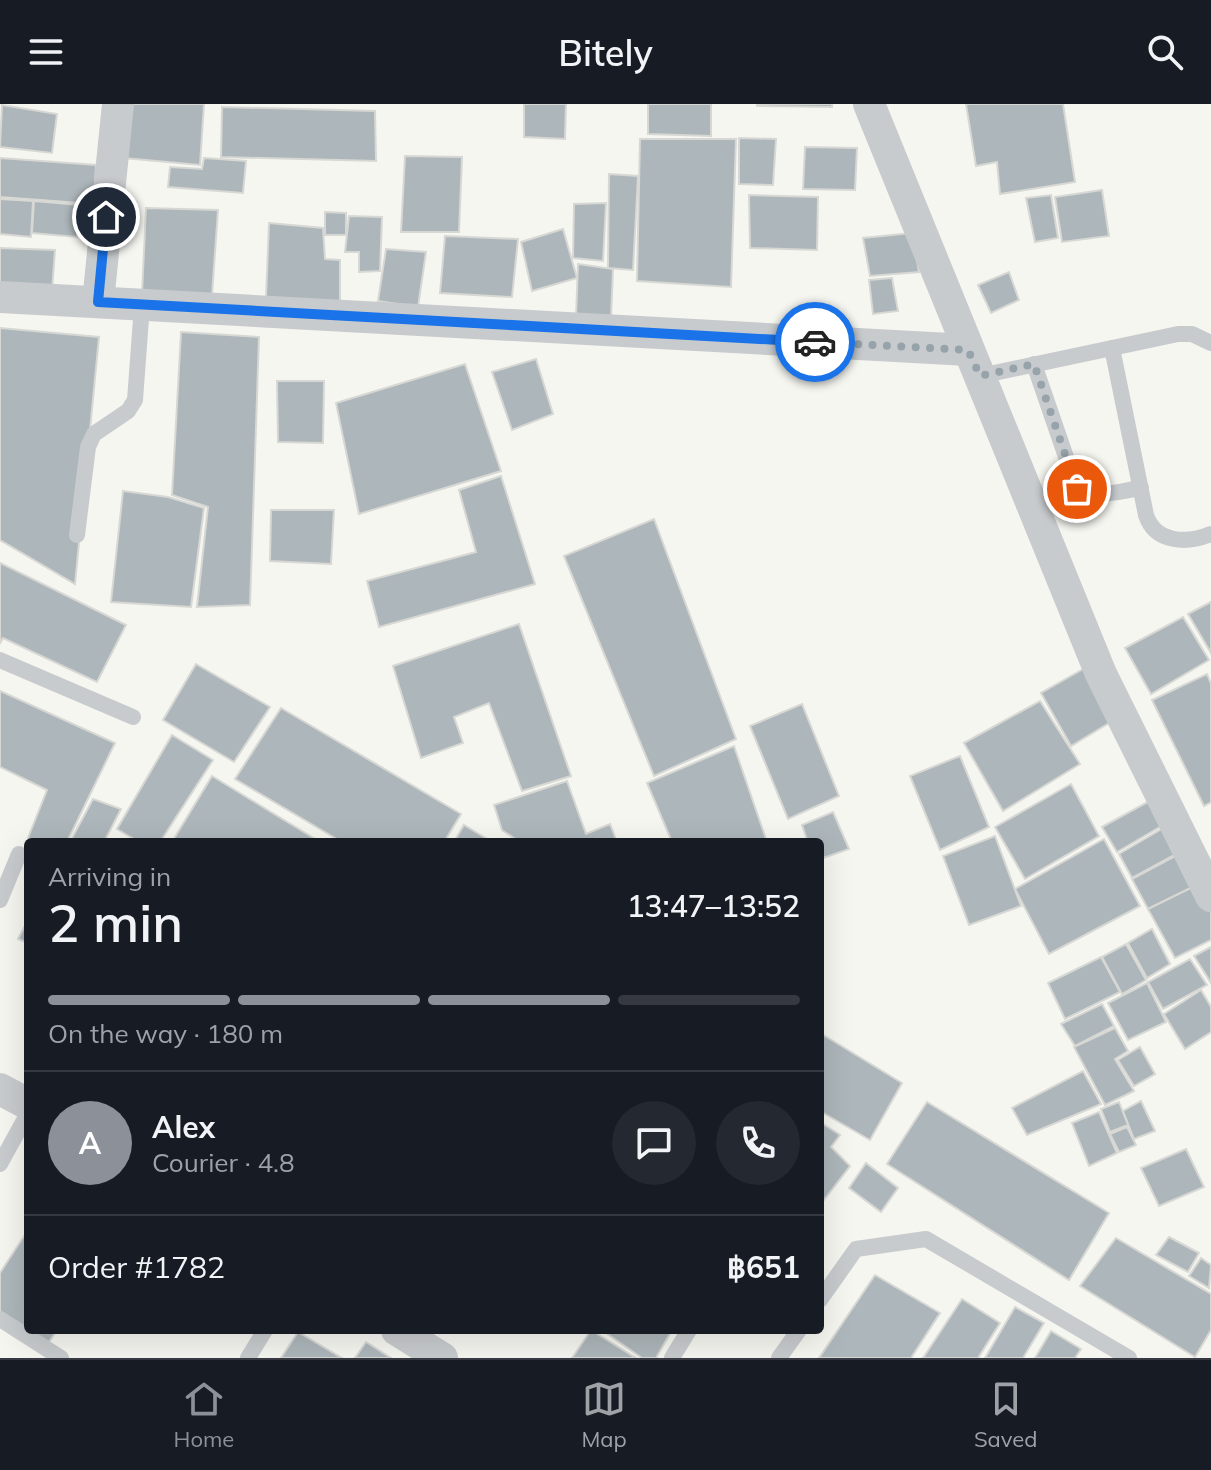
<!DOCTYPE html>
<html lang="en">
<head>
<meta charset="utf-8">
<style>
	:root { --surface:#171b24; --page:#242831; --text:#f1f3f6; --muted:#9ea1a6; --line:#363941; --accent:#8c9099 }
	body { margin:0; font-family:Mulish,sans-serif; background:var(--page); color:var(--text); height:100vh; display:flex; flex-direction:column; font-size:30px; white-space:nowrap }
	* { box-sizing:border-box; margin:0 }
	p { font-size:26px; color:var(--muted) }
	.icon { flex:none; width:44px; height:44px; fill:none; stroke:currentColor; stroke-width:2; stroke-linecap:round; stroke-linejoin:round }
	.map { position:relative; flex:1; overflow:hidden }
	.sheet { position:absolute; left:24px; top:734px; width:800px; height:496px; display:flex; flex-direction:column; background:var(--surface); border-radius:8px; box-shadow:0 8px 32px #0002 }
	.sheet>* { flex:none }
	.pin { position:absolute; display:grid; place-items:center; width:68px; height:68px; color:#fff; margin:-34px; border:4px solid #fff; border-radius:50%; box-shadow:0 2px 8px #0007 }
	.courier { position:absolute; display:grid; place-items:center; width:80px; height:80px; margin:-40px; border:6px solid #1a73e8; border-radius:50%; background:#fff; color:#222; box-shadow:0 2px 10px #0007 }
	.overview em { font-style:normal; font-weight:600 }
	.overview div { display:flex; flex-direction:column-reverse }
	.overview { display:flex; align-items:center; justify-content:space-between; height:136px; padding:0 24px }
	h1 { font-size:52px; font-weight:600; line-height:60px }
	.bar { display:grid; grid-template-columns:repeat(4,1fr); gap:12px 8px; align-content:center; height:96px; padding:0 24px }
	.bar i { height:10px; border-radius:6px; background:var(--line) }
	.bar .selected { background:var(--accent) }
	.bar p { grid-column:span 4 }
	.line { display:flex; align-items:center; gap:20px; padding:0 24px; border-top:2px solid var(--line) }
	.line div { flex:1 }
	.round { display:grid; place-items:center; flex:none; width:84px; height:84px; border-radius:42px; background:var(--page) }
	header { display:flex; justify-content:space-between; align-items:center; height:104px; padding:0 24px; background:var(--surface); font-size:36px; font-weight:600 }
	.dock { display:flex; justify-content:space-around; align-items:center; height:112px; border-top:2px solid var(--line); background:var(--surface); font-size:22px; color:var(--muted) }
	.dock a { display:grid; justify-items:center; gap:4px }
	.dock .selected { color:var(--accent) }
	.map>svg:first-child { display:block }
</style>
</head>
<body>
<header><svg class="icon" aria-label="menu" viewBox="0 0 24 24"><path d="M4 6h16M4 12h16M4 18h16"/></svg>Bitely<svg class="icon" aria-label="search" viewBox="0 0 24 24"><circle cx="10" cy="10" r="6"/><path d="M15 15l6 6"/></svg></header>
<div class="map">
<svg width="1211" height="1254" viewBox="0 0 1211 1254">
	<rect width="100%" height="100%" fill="#f6f6f1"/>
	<g fill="#adb6ba" stroke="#d7d7d4" stroke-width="2">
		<path d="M128,0H204L200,61L124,54Z"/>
		<path d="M524,0H566L565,35L524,33Z"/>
		<path d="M648,0H711V32L648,30Z"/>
		<path d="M757,0H832V3L757,2Z"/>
		<path d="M966,0H1063L1075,78L1000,90L997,58L976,62Z"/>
		<path d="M2,1L57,10L52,49L0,43Z"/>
		<path d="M222,3L375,7L376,57L221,53Z"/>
		<path d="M739,34L776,35L773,81L739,80Z"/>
		<path d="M640,35H736L731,183L637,177Z"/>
		<path d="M805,43L857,44L855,86L803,85Z"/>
		<path d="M405,52L462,53L459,128H401Z"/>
		<path d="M0,54L96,61L94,100L0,93Z"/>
		<path d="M204,54L246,57L243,89L168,83L170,63L202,65Z"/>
		<path d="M609,70L638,72L633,166L608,164Z"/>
		<path d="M1102,86L1109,132L1062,138L1055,93Z"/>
		<path d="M749,91L818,93L817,146L750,144Z"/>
		<path d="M1051,91L1058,134L1035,138L1026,94Z"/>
		<path d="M0,95L33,97L31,133L0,130Z"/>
		<path d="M34,97L80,101L77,133L32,129Z"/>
		<path d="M606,99L603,157L573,154L574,100Z"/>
		<path d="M146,104L218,106L212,191L142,189Z"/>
		<path d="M325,108L346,109V131H325Z"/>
		<path d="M349,112L382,113L380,167L359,168V148H345Z"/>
		<path d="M269,119L323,124L325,155L340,156V202L266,194Z"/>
		<path d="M563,125L577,174L532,187L521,138Z"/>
		<path d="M912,129L919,168L870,172L863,134Z"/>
		<path d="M445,132L518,135L512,193L440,189Z"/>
		<path d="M0,144L55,146L52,187L0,186Z"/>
		<path d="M386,145L426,148L418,203L378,197Z"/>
		<path d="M578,160L613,165L611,215L576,213Z"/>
		<path d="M1009,168L1019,196L991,209L978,181Z"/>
		<path d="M892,174L898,207L873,210L869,176Z"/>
		<path d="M0,224L99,233L75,480L0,436Z"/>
		<path d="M181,228L259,233L250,501L197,503L208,403L172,391Z"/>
		<path d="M536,255L553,310L512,326L492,268Z"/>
		<path d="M465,260L501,367L359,410L336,299Z"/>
		<path d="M277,277H324L323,339L278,338Z"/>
		<path d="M501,372L535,480L379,523L367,477L476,448L459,386Z"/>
		<path d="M123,387L168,393L204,404L191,503L111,498Z"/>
		<path d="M271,406H334L331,460L270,457Z"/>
		<path d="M654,415L736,635L654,672L564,452Z"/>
		<path d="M0,459L126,521L97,578L3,534L0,539Z"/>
		<path d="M1211,498V549L1188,510Z"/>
		<path d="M1183,513L1209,556L1151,590L1125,544Z"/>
		<path d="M519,520L571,672L522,687L489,599L454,613L463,639L421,654L393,562Z"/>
		<path d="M196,560L270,603L234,658L163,616Z"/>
		<path d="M1085,564L1114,616L1071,642L1041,589Z"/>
		<path d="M1207,570L1211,580V698L1204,702L1152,596Z"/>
		<path d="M0,587L115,639L67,738H35L28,734L47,686L0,663Z"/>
		<path d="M1040,597L1080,660L1003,707L964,639Z"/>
		<path d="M802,600L839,692L788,715L750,622Z"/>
		<path d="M281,604L461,710L444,738H342L235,675Z"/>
		<path d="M172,631L213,656L160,738H139L117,725Z"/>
		<path d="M734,642L767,738H672L647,679Z"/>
		<path d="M960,652L989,723L940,746L910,672Z"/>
		<path d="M212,672L320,738H172Z"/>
		<path d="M567,677L586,730L610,720L617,738H520L502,726L494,701Z"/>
		<path d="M1071,680L1099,732L1025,775L995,723Z"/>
		<path d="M1164,689L1177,713L1117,748L1102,723Z"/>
		<path d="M93,695L121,705L104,738H70Z"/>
		<path d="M833,708L849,745L820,755V738H808L802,721Z"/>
		<path d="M1177,716L1191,742L1132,774L1119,750Z"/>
		<path d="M464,721L492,738H454Z"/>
		<path d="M995,732L1021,802L969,821L943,752Z"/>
		<path d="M1104,735L1140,802L1049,850L1015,785Z"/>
		<path d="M1192,743L1209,775L1148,805L1132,775Z"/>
		<path d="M1209,775L1211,777V836L1175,854L1148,805Z"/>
		<path d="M28,816V839L18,835Z"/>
		<path d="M1152,825L1170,860L1147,874L1128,839Z"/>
		<path d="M1126,840L1146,876L1122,890L1102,853Z"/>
		<path d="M1211,843V879L1194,852Z"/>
		<path d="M1101,853L1120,888L1065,915L1048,879Z"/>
		<path d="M1190,855L1207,881L1163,905L1148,878Z"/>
		<path d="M1147,879L1166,918L1128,936L1108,899Z"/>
		<path d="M1201,886L1211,903V928L1185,945L1164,910Z"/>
		<path d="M1102,900L1114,922L1075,942L1061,920Z"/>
		<path d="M1115,924L1128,947L1115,955L1134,987L1105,1001L1074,943Z"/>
		<path d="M820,929L902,979L870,1036L820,1007Z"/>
		<path d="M1140,943L1155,970L1134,982L1118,956Z"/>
		<path d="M1083,967L1101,1000L1027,1031L1012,1004Z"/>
		<path d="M1141,997L1155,1027L1134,1035L1123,1007Z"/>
		<path d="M927,998L1109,1109L1069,1176L887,1060Z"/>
		<path d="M1119,998L1128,1021L1110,1028L1101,1005Z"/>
		<path d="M1099,1008L1117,1049L1089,1062L1072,1019Z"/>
		<path d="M820,1018L840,1031L831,1043L850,1062L820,1101Z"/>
		<path d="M1127,1023L1136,1041L1119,1048L1110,1030Z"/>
		<path d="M1186,1045L1204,1083L1159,1102L1141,1064Z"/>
		<path d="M866,1059L898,1084L881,1108L849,1084Z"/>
		<path d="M28,1126V1226H57L45,1244L0,1215V1169Z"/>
		<path d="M1169,1133L1199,1149L1188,1168L1156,1151Z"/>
		<path d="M1116,1134L1211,1190V1226L1195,1253L1080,1182Z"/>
		<path d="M1201,1154L1211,1161L1209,1184L1189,1172Z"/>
		<path d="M875,1171L940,1209L911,1254H819Z"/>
		<path d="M962,1195L1000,1219L978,1254H923Z"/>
		<path d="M1015,1203L1044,1219L1023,1254H985Z"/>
		<path d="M591,1226L636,1254H572Z"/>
		<path d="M608,1226H672L656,1254H642L606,1229Z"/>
		<path d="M1051,1227L1081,1245L1075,1254H1035Z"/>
		<path d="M298,1228L342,1254H281Z"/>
		<path d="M366,1238L391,1254H355Z"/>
	</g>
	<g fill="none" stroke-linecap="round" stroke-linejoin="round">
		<g stroke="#c8cbce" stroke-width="16">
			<path d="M1112,244L1146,411C1155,439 1187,440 1211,430"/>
			<path d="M1034,260L1077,385C1097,395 1120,387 1141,384"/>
			<path d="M980,272L1178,230H1192L1211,239"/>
			<path d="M77,431L88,343L94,330L128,307L135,296L142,201"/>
			<path d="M0,556L133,613"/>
			<path d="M0,796L19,750"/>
			<path d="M0,1060L28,1009"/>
			<path d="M820,1196L856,1145L926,1135L1129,1254"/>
			<path d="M0,1215L61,1254"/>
			<path d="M248,1254L265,1226"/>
			<path d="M672,1254L689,1226"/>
			<path d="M779,1254L799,1226"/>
		</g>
		<g stroke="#c8cbce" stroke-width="32">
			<path d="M869,0L1101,570L1211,792"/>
			<path d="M0,193L968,246"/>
			<path d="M98,198L118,0"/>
			<path d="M0,985L28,1000"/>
			<path d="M397,1226L442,1254"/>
		</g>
	</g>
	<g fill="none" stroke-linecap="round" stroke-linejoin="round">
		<path stroke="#96a3ab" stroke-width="8" stroke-dasharray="0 14.4" d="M815,238L968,246L980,272L1034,260L1077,385"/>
		<path stroke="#1a73e8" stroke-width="10" d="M106,113L98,198L815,238"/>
	</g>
</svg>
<div class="pin" style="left:1077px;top:385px;background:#ea580c"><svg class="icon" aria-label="bag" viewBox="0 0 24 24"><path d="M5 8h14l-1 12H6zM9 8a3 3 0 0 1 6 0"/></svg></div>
<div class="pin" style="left:106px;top:113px;background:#1f2937"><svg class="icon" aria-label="home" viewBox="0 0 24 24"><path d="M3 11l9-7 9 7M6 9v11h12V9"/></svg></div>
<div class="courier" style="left:815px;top:238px"><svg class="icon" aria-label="car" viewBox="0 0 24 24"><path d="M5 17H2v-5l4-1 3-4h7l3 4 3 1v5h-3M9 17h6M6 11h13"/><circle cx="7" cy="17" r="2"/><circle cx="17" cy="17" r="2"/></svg></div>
<section class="sheet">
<div class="overview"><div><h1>2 min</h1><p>Arriving in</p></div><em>13:47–13:52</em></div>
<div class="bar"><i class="selected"></i><i class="selected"></i><i class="selected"></i><i></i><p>On the way · 180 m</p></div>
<div class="line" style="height:144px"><b class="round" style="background:var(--accent);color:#fff">A</b><div><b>Alex</b><p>Courier · 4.8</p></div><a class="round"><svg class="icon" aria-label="chat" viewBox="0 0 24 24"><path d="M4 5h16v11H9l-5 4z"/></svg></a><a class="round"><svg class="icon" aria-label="phone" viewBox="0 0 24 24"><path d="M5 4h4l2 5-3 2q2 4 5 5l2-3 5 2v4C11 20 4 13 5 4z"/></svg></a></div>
<div class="line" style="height:104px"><div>Order #1782</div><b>฿651</b></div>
</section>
</div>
<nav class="dock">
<a class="selected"><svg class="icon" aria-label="home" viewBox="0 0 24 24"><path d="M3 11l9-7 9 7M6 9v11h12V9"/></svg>Home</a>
<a><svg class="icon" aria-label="map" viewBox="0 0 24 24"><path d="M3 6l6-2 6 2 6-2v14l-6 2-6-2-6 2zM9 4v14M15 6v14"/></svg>Map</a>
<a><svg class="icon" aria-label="saved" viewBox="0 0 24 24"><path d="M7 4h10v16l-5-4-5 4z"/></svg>Saved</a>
</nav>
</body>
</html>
